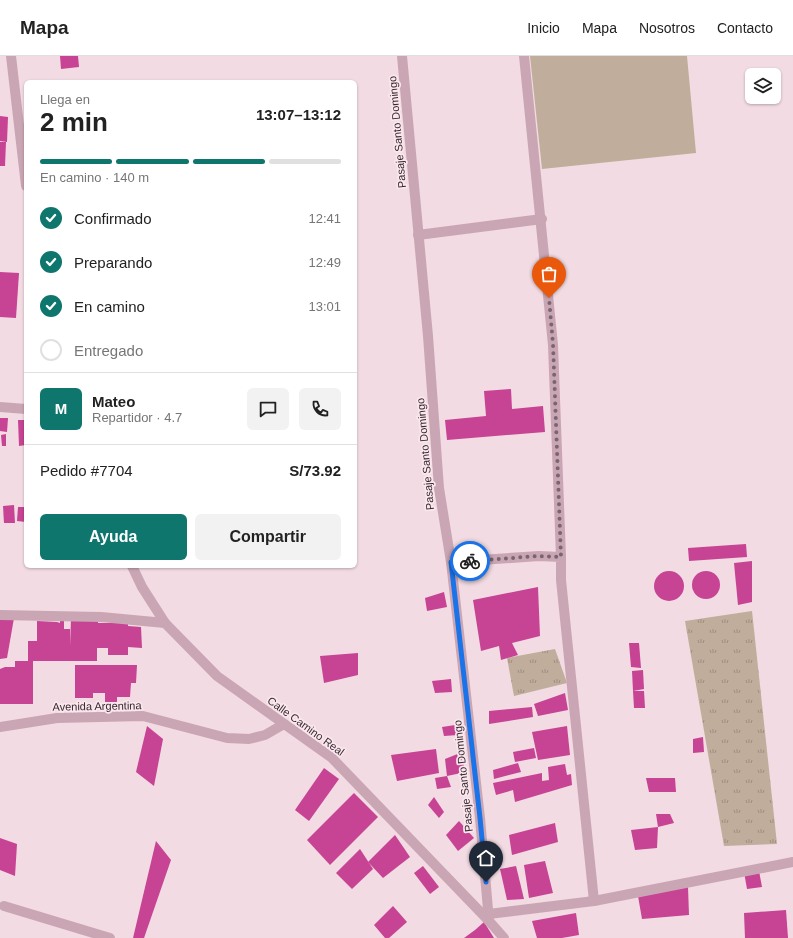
<!DOCTYPE html>
<html lang="es">
<head>
<meta charset="utf-8">
<style>
	:root { --surface:#fff; --page:#f2f2f2; --text:#222; --muted:#767676; --line:#e0e0e0; --accent:#0f766e }
	body { margin:0; font-family:Helvetica,sans-serif; background:var(--page); color:var(--text); height:100vh; display:flex; flex-direction:column; font-size:15px; white-space:nowrap }
	* { box-sizing:border-box; margin:0 }
	p { font-size:13px; color:var(--muted) }
	.icon { flex:none; width:22px; height:22px; fill:none; stroke:currentColor; stroke-width:2; stroke-linecap:round; stroke-linejoin:round }
	.map { position:relative; flex:1; overflow:hidden }
	.sheet { position:absolute; left:24px; top:24px; width:333px; height:488px; display:flex; flex-direction:column; background:var(--surface); border-radius:6px; box-shadow:0 1px 3px #0004 }
	.sheet>* { flex:none }
	.tools { position:absolute; left:745px; top:12px; display:grid; gap:8px }
	.tools a { display:grid; place-items:center; width:36px; height:36px; border-radius:6px; background:var(--surface); box-shadow:0 1px 3px #0004; font-size:20px }
	.pin { position:absolute; display:grid; place-items:center; width:34px; height:34px; color:#fff; margin:-41px -17px; border-radius:50% 50% 50% 0; rotate:-45deg; box-shadow:0 0 4px #0007 }
	.pin .icon { rotate:45deg }
	.courier { position:absolute; display:grid; place-items:center; width:40px; height:40px; margin:-20px; border:3px solid #1a73e8; border-radius:50%; background:#fff; color:#222; box-shadow:0 1px 5px #0007 }
	.overview em { font-style:normal; font-weight:600 }
	.overview div { display:flex; flex-direction:column-reverse }
	.overview { display:flex; align-items:center; justify-content:space-between; height:68px; padding:0 16px }
	h1 { font-size:26px; font-weight:600; line-height:30px }
	.bar { display:grid; grid-template-columns:repeat(4,1fr); gap:6px 4px; align-content:center; height:48px; padding:0 16px }
	.bar i { height:5px; border-radius:3px; background:var(--line) }
	.bar .on { background:var(--accent) }
	.bar p { grid-column:span 4 }
	.line { display:flex; align-items:center; gap:10px; padding:0 16px; border-top:1px solid var(--line) }
	.line div { flex:1 }
	.round { display:grid; place-items:center; flex:none; width:42px; height:42px; border-radius:6px; background:var(--page) }
	ol { padding:0 16px; list-style:none }
	li { display:flex; align-items:center; gap:12px; height:44px }
	li p { margin-inline-start:auto }
	li .icon { padding:4px; border-radius:50%; background:var(--accent); color:#fff; stroke-width:4 }
	li:last-child { color:var(--muted) }
	li i { width:22px; height:22px; border:2px solid var(--line); border-radius:50% }
	.action { display:flex; gap:8px; margin-top:auto; padding:8px 16px }
	.action a { flex:1; height:46px; border-radius:6px; background:var(--accent); color:#fff; font-size:16px; font-weight:600; line-height:46px; text-align:center }
	.action a+a { background:var(--page); color:var(--text) }
	header { display:flex; align-items:center; gap:24px; box-sizing:border-box; height:56px; padding:0 20px; background:var(--surface); border-bottom:1px solid var(--line) }
	header strong { font-size:19px }
	nav { display:flex; gap:22px; margin-inline-start:auto; font-size:14px }
	.map>svg:first-child { display:block }
</style>
</head>
<body>
<header>
<strong>Mapa</strong>
<nav><a>Inicio</a><a>Mapa</a><a>Nosotros</a><a>Contacto</a></nav>
</header>
<div class="map">
<svg width="793" height="882" viewBox="0 0 793 882">
	<defs>
		<pattern id="grass-tufts" width="24" height="20" patternUnits="userSpaceOnUse"><rect width="24" height="20" fill="#c1ad9b"/><path d="M3 7l-1-3M5 7V3M7 7l1-3M15 17l-1-3M17 17v-4M19 17l1-3" fill="none" stroke="#9e8d7f"/></pattern>
	</defs>
	<rect width="100%" height="100%" fill="#f2dbe2"/>
	<g fill="url(#grass-tufts)">
		<path d="M752,555L777,788L724,790L685,565Z"/>
		<path d="M555,593L567,627L514,640L507,602Z"/>
	</g>
	<path fill="#c1ad9b" d="M530,0H687L696,97L542,113Z"/>
	<g fill="#c74394">
		<path d="M60,0H78L79,11L61,13Z"/>
		<path d="M0,60L8,61L7,86L0,85Z"/>
		<path d="M0,86H6L5,110H0Z"/>
		<path d="M0,216L19,217L16,262L0,261Z"/>
		<path d="M511,333L512,353L543,350L545,376L447,384L445,364L486,360L484,335Z"/>
		<path d="M0,362H8L7,376L0,375Z"/>
		<path d="M18,364H26V389L19,390Z"/>
		<path d="M6,378V390H2L1,379Z"/>
		<path d="M14,449L15,467H4L3,450Z"/>
		<path d="M18,451H26V466L17,465Z"/>
		<path d="M746,488L747,501L689,505L688,492Z"/>
		<path d="M752,505V546L738,549L734,507Z"/>
		<circle cx="706" cy="529" r="14"/>
		<circle cx="669" cy="530" r="15"/>
		<path d="M538,531L540,580L512,587L518,599L501,604L499,590L481,595L473,544Z"/>
		<path d="M444,536L447,551L427,555L425,542Z"/>
		<path d="M0,561L14,562L7,602L0,603Z"/>
		<path d="M60,561L64,562V573H70V590L71,563L98,564V567H128V570L141,571L142,592L128,591V599H108V592H97V605H33V648H0V613L5,611H15V605H28V585H37V565L57,566L60,567Z"/>
		<path d="M629,587H639L641,612L631,611Z"/>
		<path d="M358,597V619L324,627L320,600Z"/>
		<path d="M75,609H137L136,627H131L130,641H117V646H105V637H93V642H75Z"/>
		<path d="M643,614L644,633L633,635H644L645,652H634L633,635L632,615Z"/>
		<path d="M451,623L452,636L435,637L432,625Z"/>
		<path d="M565,637L568,654L538,660L534,648Z"/>
		<path d="M532,651L533,661L489,668V655Z"/>
		<path d="M462,668L458,679L444,680L442,671Z"/>
		<path d="M147,670L163,683L154,730L136,716Z"/>
		<path d="M567,670L570,699L538,704L532,676Z"/>
		<path d="M703,681L704,696L693,697V683Z"/>
		<path d="M534,692L536,702L515,706L513,696Z"/>
		<path d="M436,693L439,717L397,725L391,699Z"/>
		<path d="M460,697L466,716L447,720L445,703Z"/>
		<path d="M518,707L521,716L494,723L493,714Z"/>
		<path d="M565,708L567,719L571,718L572,729L515,746L513,734L496,739L493,727L542,717V725L549,724L548,711Z"/>
		<path d="M324,712L339,723L309,765L295,754Z"/>
		<path d="M447,720L451,731L437,733L435,722Z"/>
		<path d="M646,722H675L676,736H649Z"/>
		<path d="M354,737L378,761L330,809L307,784Z"/>
		<path d="M434,741L444,756L439,762L428,749Z"/>
		<path d="M656,758H670L674,767L658,771L657,792L635,794L631,774L658,771Z"/>
		<path d="M459,765L474,782L458,795L446,779Z"/>
		<path d="M555,767L558,786L512,799L509,779Z"/>
		<path d="M395,779L410,801L383,822L368,806Z"/>
		<path d="M0,782L17,788L15,820L0,814Z"/>
		<path d="M156,785L171,804L144,882H133Z"/>
		<path d="M360,793L373,813L352,833L336,817Z"/>
		<path d="M545,805L553,837L529,842L524,809Z"/>
		<path d="M423,810L439,831L430,838L414,817Z"/>
		<path d="M516,810L524,843L507,844L500,813Z"/>
		<path d="M759,815L762,831L747,833L744,816Z"/>
		<path d="M688,831L689,859L642,863L638,840Z"/>
		<path d="M393,850L407,866L389,882H385L374,869Z"/>
		<path d="M786,854L788,882H745L744,857Z"/>
		<path d="M576,857L579,879L562,882H537L532,865Z"/>
		<path d="M484,866L494,882H464L475,874Z"/>
	</g>
	<g fill="none" stroke-linecap="round" stroke-linejoin="round">
		<g stroke="#caa6b5" stroke-width="10">
			<path d="M11,0L26,130"/>
			<path d="M402,0L428,280L439,432L451,506L480,762L489,865"/>
			<path d="M524,0L553,289L561,501"/>
			<path d="M418,179L542,163"/>
			<path d="M0,351L26,353"/>
			<path d="M451,506L539,500L561,501V524L594,845"/>
			<path d="M132,510L142,531L165,567L217,620L332,702L489,865L504,882"/>
			<path d="M0,559L101,561L165,567"/>
			<path d="M0,671L57,662L143,660L227,682L249,683L265,679L284,668"/>
			<path d="M4,850L110,882"/>
			<path d="M489,858L594,845L793,806"/>
		</g>
	</g>
	<g fill="none" stroke-linecap="round" stroke-linejoin="round">
		<path stroke="#78666e" stroke-width="4" stroke-dasharray="0 7.2" d="M470,505L539,500L561,501L553,288L549,242"/>
		<path stroke="#1a73e8" stroke-width="5" d="M470,505L451,506L480,762L486,826"/>
	</g>
	<g text-anchor="middle" dominant-baseline="central" stroke-width="3.5" stroke-linejoin="round" paint-order="stroke">
		<g font-size="11" fill="#36272f" stroke="#fae7ed">
			<text transform="translate(397 76) rotate(-95)">Pasaje Santo Domingo</text>
			<text transform="translate(425 398) rotate(-95)">Pasaje Santo Domingo</text>
			<text transform="translate(97 650) rotate(-1)">Avenida Argentina</text>
			<text transform="translate(306 670) rotate(36)">Calle Camino Real</text>
			<text transform="translate(463 720) rotate(-96)">Pasaje Santo Domingo</text>
		</g>
	</g>
</svg>
<div class="tools">
<a><svg class="icon" aria-label="layers" viewBox="0 0 24 24"><path d="M12 4l9 5-9 5-9-5zM3 14l9 5 9-5"/></svg></a>
</div>
<div class="pin" style="left:549px;top:242px;background:#ea580c"><svg class="icon" aria-label="bag" viewBox="0 0 24 24"><path d="M5 8h14l-1 12H6zM9 8a3 3 0 0 1 6 0"/></svg></div>
<div class="pin" style="left:486px;top:826px;background:#1f2937"><svg class="icon" aria-label="home" viewBox="0 0 24 24"><path d="M3 11l9-7 9 7M6 9v11h12V9"/></svg></div>
<div class="courier" style="left:470px;top:505px"><svg class="icon" aria-label="bike" viewBox="0 0 24 24"><circle cx="6" cy="16" r="4"/><circle cx="18" cy="16" r="4"/><path d="M6 16l4-8h5l3 8M10 8l3 8H6M13 5h3"/></svg></div>
<section class="sheet">
<div class="overview"><div><h1>2 min</h1><p>Llega en</p></div><em>13:07–13:12</em></div>
<div class="bar"><i class="on"></i><i class="on"></i><i class="on"></i><i></i><p>En camino · 140 m</p></div>
<ol>
<li><svg class="icon" aria-label="check" viewBox="0 0 24 24"><path d="M5 12l5 5 9-10"/></svg>Confirmado<p>12:41</p></li>
<li><svg class="icon" aria-label="check" viewBox="0 0 24 24"><path d="M5 12l5 5 9-10"/></svg>Preparando<p>12:49</p></li>
<li><svg class="icon" aria-label="check" viewBox="0 0 24 24"><path d="M5 12l5 5 9-10"/></svg>En camino<p>13:01</p></li>
<li><i></i>Entregado</li>
</ol>
<div class="line" style="height:72px"><b class="round" style="background:var(--accent);color:#fff">M</b><div><b>Mateo</b><p>Repartidor · 4.7</p></div><a class="round"><svg class="icon" aria-label="chat" viewBox="0 0 24 24"><path d="M4 5h16v11H9l-5 4z"/></svg></a><a class="round"><svg class="icon" aria-label="phone" viewBox="0 0 24 24"><path d="M5 4h4l2 5-3 2q2 4 5 5l2-3 5 2v4C11 20 4 13 5 4z"/></svg></a></div>
<div class="line" style="height:52px"><div>Pedido #7704</div><b>S/73.92</b></div>
<div class="action"><a>Ayuda</a><a>Compartir</a></div>
</section>
</div>
</body>
</html>
